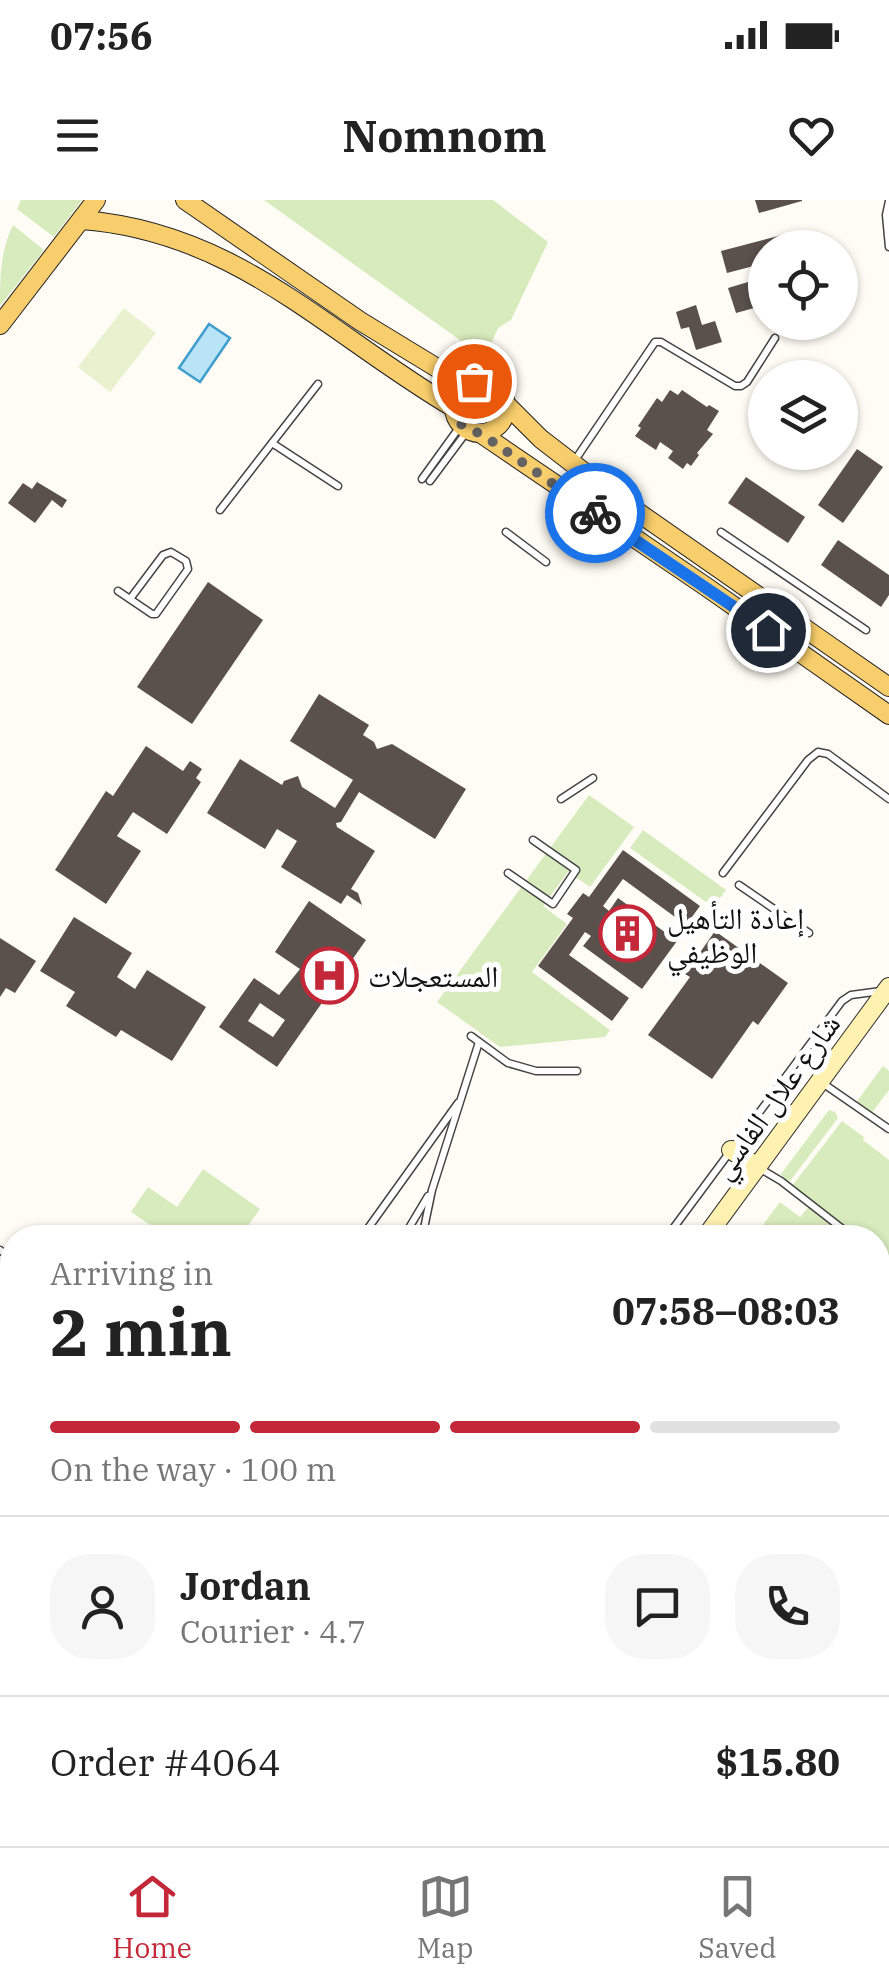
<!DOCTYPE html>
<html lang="en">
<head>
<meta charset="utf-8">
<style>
	:root { --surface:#fff; --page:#f6f6f6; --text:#222; --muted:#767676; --line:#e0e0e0; --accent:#c32738 }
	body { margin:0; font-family:"IBM Plex Serif","Noto Naskh Arabic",serif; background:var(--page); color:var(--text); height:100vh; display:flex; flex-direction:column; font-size:38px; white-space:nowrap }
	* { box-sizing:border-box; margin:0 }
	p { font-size:32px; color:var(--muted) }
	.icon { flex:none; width:55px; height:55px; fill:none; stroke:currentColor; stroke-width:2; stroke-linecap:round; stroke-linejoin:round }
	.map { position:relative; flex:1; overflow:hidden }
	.side { position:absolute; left:0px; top:1025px; width:890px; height:622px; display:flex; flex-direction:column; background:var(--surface); border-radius:40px 40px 0 0; box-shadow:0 2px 8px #0004 }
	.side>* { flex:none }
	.tools { position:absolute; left:748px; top:30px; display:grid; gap:20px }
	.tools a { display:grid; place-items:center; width:110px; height:110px; border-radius:50%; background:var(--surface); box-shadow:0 2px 8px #0004; font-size:50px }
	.pin { position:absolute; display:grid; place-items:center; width:85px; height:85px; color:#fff; margin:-42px; border:5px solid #fff; border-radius:50%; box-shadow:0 2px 10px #0007 }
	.courier { position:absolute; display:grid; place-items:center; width:100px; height:100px; margin:-50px; border:8px solid #1a73e8; border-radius:50%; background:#fff; color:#222; box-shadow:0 2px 12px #0007 }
	.headline em { font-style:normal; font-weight:700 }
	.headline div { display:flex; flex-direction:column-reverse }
	.headline { display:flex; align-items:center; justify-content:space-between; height:170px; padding:0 50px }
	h1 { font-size:65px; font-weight:700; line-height:75px }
	.bar { display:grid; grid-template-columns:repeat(4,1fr); gap:15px 10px; align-content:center; height:120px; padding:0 50px }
	.bar i { height:12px; border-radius:8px; background:var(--line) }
	.bar .on { background:var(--accent) }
	.bar p { grid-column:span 4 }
	.line { display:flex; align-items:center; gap:25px; padding:0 50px; border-top:2px solid var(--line) }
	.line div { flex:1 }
	.round { display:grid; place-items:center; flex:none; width:105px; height:105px; border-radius:40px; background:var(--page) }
	.status { display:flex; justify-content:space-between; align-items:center; height:70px; padding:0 50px; background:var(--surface); direction:ltr }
	.status svg { height:28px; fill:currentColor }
	header { display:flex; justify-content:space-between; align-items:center; height:130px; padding:0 50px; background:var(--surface); font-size:45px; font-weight:700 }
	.tabs { display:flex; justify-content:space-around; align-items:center; height:140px; border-top:2px solid var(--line); background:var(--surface); font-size:28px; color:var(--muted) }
	.tabs a { display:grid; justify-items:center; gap:5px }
	.tabs .on { color:var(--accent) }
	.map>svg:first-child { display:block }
</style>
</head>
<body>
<div class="status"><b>07:56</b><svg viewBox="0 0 49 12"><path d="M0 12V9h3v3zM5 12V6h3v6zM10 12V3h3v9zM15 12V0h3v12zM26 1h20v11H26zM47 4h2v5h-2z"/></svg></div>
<header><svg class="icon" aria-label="menu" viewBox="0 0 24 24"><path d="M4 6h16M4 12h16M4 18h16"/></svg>Nomnom<svg class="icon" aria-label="heart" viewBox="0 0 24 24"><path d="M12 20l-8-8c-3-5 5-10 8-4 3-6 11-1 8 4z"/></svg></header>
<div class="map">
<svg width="889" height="1646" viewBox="0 0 889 1646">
	<rect width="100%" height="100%" fill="#fffcf5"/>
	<g fill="#d8ebbd">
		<path d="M21,0H82L54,37L17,9Z"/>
		<path d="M264,0H493L548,42L511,120L498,128L491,144L482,149L471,148Z"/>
		<path d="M13,25L44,50L0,106C0,77 0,52 13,25Z"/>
		<path d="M589,595L634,627L590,687L568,672L543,706L567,724L532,772L610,830L605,837L500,847L437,802Z"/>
		<path d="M643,630L726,690L713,707L630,648Z"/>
		<path d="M883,866L889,871V890L870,915L855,904Z"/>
		<path d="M829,910L835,912L838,918L790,981L785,980L781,974Z"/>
		<path d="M842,921L864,937L863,940L889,960V1106L878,1107V1038H753L780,1002L800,1017L812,1003L792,986Z"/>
		<path d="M203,969L260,1009L240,1037H168L131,1012L148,987L177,1007Z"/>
	</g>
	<g fill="#e8f2cf">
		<path d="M124,108L156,133L110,192L78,167Z"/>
		<path d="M889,1588V1646H843L852,1635H878V1602Z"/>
	</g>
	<path fill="#b9e3f7" stroke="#3f9ece" stroke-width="2.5" d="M209,124L230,138L200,182L179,168Z"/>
	<g fill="#5a514d" fill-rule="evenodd">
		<path d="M755,0H802V1L759,13Z"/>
		<path d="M793,32L797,48H765V63L727,73L721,51Z"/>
		<path d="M765,77V105L736,113L728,88Z"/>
		<path d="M696,105L702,125L715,121L722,142L696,150L689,127L681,129L676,112Z"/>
		<path d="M670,190L678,195L682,190L707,207L709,205L719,211L707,230L713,234L697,253L699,255L691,266L687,263L683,269L668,258L673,251L660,242L656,250L635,236L641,228L638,226L657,198L662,202Z"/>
		<path d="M857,249L883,267L843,323L818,305Z"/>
		<path d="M746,277L805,317L788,343L728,303Z"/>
		<path d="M37,282L67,300L62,308L52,300L35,323L8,303L23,283L32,289Z"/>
		<path d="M838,340L889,375V395L881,407L821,365Z"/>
		<path d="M208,382L263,420L192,524L137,487Z"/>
		<path d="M319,494L369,525L363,535L374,542L377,549L392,544L466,589L435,639L359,592L341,622L336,623L337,627L375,651L351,689L358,693L362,705L347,695L341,704L281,667L297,641L277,629L265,649L207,613L240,559L282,585L284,581L298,576L302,587L335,608L353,580L290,541Z"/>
		<path d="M146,546L183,571L190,561L202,569L196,578L201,582L167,634L133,612L117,636L141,651L106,704L55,670L106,591L113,596Z"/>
		<path d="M623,650L700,706L686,725L623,679L603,706L609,711L618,698L677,741L642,789L583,746L591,736L585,732L569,755L629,798L612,821L538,766L573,718L567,714L583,693L589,697Z"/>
		<path d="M309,701L366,740L277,867L219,827L254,778L279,795L300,769L275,752ZM260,803L285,820L273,837L248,821Z"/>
		<path d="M74,717L132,753L117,777L135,789L147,770L206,807L172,861L121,830L116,837L66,806L75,792L40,771Z"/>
		<path d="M715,731L788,783L758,825L753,821L712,879L648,835L690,777L685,774Z"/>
		<path d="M0,738L36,761L15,793L6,788L0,797Z"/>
		<path d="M889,1058V1082L880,1083L878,1059Z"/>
		<path d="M243,1635H291L292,1646H243Z"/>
	</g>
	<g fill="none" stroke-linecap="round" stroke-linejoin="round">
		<defs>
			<g id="lane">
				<path d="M889,1L886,15L889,47"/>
				<path d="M318,184L272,243L338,286"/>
				<path d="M573,263L655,142H661L735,186H741L747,182L775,138"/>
				<path d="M422,279L461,225"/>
				<path d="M430,281L468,230"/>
				<path d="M220,310L272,243"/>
				<path d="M506,332L546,362"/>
				<path d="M721,332L866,430"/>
				<path d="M118,391L152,414H156L188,369L186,361L171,352L163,355L130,399"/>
				<path d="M561,599L593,578"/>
				<path d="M508,673L553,704L576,670L533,640"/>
				<path d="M723,673L808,560L818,552L828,554L889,599"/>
				<path d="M739,685L809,733"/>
				<path d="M471,836L508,863L536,871H577"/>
				<path d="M821,882L889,929"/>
				<path d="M759,968L781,981L844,1030"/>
				<path d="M361,1038L458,903"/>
				<path d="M403,1038L428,996"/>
				<path d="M422,1038L432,990L479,842"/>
				<path d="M666,1038L842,801L851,795L881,791"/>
				<path d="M0,1050L12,1059"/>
				<path d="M0,1135L12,1117"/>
				<path d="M0,1302L12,1285"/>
				<path d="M0,1347L12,1356"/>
				<path d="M878,1374L881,1379"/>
				<path d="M0,1496L12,1478"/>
				<path d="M0,1501L12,1510"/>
				<path d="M878,1623L889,1610"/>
				<path d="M166,1635V1646"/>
				<path d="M665,1635L667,1646"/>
				<path d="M606,1646L614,1635"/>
				<path d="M617,1646L625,1635"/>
				<path d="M860,1646L868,1635"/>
			</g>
			<path id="street" d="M520,1635L534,1646"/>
			<g id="secondary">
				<path d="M731,950L758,967"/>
				<path d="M705,1038L889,787"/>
				<path d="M0,1235L12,1245"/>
				<path d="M349,1635L350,1646"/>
			</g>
			<g id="primary">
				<path d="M185,0L360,121L465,185"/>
				<path d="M81,20C236,31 328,134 454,208"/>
				<path d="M0,125L96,0"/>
				<circle cx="480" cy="207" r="26"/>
				<path d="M507,205L541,239L619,299L889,487"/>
				<path d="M480,233L708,388L889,515"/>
			</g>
		</defs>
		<use href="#lane" stroke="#444" stroke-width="9"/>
		<use href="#street" stroke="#444" stroke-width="14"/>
		<use href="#secondary" stroke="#333" stroke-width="20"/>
		<use href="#primary" stroke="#222" stroke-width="20"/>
		<use href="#lane" stroke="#fff" stroke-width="6"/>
		<use href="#street" stroke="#fff" stroke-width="11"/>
		<use href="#secondary" stroke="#fff1b0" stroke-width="18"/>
		<use href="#primary" stroke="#f8cd6b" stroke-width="18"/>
	</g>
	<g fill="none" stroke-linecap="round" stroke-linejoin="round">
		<path stroke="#646361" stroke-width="10" stroke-dasharray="0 18" d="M474,181C445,194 448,228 480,233L595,313"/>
		<path stroke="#1a73e8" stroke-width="12" d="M595,313L768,430"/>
	</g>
	<defs>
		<symbol id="building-ring" viewBox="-11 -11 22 22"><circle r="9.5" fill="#fff" stroke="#c32738" stroke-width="1.5"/><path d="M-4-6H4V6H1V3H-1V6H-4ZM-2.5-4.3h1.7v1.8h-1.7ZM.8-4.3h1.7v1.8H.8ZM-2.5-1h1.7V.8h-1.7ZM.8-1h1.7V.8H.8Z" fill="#c32738"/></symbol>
		<symbol id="hospital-ring" viewBox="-11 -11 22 22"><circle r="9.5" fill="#fff" stroke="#c32738" stroke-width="1.5"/><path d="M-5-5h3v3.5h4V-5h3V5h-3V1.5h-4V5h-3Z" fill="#c32738"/></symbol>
	</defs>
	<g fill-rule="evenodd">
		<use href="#building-ring" x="596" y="702" width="63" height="63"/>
		<use href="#hospital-ring" x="298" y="744" width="63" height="63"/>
	</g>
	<g text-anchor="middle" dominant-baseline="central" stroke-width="10" stroke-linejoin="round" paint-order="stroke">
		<g font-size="30" fill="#111" stroke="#fff" text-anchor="start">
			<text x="667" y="717">إعادة التأهيل<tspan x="667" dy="34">الوظيفي</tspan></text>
			<text x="368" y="775">المستعجلات</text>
		</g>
		<g font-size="30" fill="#111" stroke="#fff">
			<text transform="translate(775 896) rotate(-54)">شارع علال الفاسي</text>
		</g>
	</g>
</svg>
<div class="tools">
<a><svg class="icon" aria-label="locate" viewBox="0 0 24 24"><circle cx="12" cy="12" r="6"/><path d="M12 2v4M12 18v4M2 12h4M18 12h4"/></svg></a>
<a><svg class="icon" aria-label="layers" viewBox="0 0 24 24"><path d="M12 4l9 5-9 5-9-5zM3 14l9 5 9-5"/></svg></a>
</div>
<div class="pin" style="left:474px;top:181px;background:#ea580c"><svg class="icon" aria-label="bag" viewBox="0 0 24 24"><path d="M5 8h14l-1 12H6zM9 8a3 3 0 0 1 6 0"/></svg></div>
<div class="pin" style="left:768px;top:430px;background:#1f2937"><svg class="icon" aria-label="home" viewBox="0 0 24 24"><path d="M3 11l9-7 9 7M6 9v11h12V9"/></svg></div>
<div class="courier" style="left:595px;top:313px"><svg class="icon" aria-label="bike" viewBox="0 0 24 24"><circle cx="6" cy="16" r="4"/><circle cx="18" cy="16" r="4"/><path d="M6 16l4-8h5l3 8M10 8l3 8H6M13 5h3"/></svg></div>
<section class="side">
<div class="headline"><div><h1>2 min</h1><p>Arriving in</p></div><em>07:58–08:03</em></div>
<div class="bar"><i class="on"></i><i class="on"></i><i class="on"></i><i></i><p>On the way · 100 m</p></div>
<div class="line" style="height:180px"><a class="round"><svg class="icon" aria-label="person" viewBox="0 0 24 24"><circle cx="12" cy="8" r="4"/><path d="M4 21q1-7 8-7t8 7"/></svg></a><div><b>Jordan</b><p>Courier · 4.7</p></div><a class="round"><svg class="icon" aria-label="chat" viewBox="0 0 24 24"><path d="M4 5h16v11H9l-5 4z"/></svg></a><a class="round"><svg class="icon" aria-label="phone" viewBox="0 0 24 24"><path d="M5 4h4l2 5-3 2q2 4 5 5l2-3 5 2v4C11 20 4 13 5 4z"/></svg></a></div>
<div class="line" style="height:130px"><div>Order #4064</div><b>$15.80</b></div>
</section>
</div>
<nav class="tabs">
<a class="on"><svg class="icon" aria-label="home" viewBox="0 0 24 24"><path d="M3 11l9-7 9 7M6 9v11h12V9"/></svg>Home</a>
<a><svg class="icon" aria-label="map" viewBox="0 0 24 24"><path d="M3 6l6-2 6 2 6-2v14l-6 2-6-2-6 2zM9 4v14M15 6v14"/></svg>Map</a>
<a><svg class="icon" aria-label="saved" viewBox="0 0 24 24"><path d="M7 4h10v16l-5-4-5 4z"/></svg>Saved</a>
</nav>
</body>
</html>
